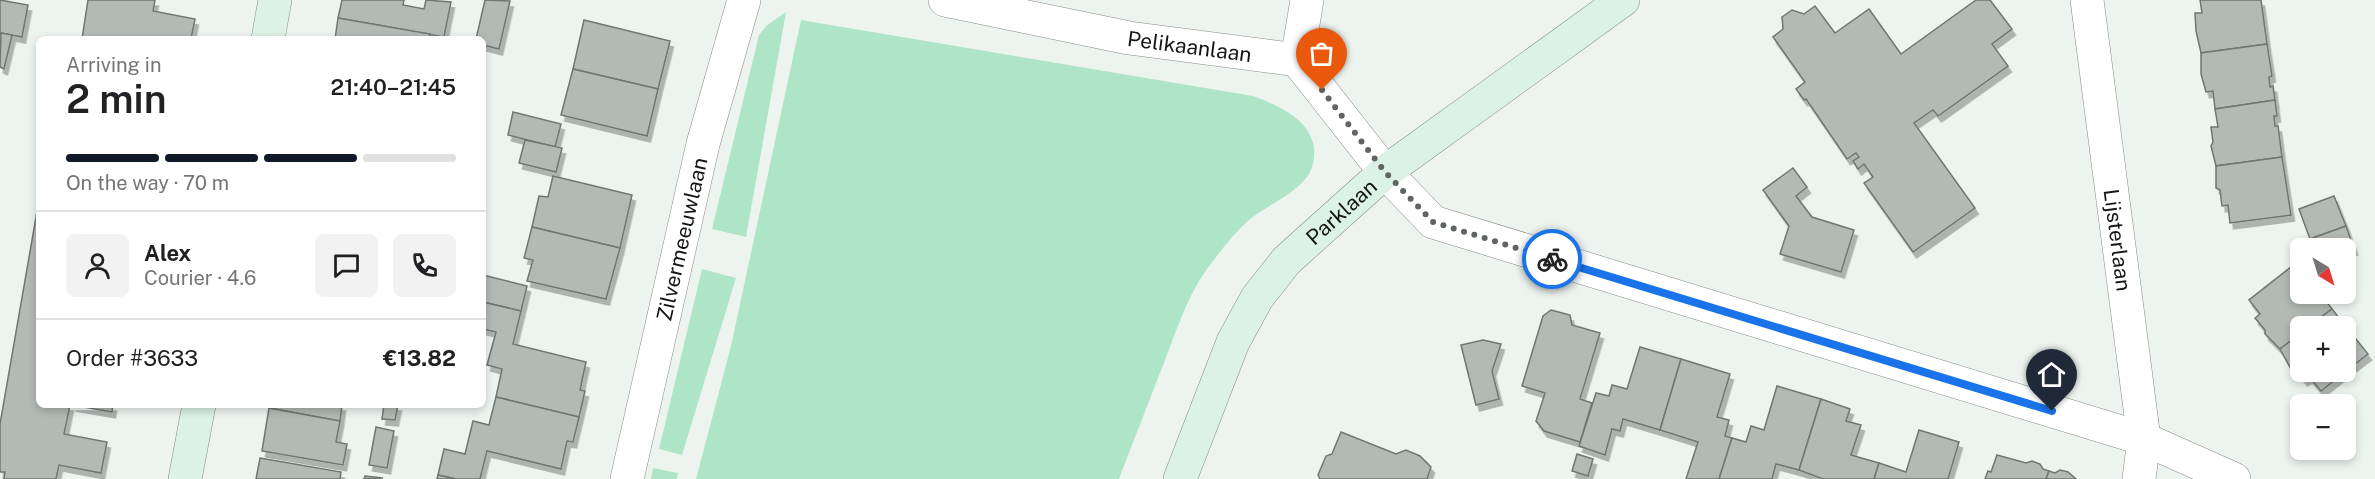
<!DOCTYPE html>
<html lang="en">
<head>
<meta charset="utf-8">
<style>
	:root { --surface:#fff; --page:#f2f2f2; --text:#202124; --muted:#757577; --line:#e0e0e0; --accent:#111827 }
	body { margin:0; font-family:"Public Sans",sans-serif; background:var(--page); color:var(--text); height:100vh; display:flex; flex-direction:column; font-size:22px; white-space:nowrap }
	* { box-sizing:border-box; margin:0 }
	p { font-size:20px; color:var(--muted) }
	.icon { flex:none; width:33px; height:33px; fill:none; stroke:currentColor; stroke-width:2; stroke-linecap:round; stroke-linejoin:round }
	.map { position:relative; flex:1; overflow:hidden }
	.drawer { position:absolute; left:36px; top:36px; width:450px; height:372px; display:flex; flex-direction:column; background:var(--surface); border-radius:9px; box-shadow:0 3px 9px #0003 }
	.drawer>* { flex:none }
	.needle { width:39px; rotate:142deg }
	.buttons { position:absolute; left:2290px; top:238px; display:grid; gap:12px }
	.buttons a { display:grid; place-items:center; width:66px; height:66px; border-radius:9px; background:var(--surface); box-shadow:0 3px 9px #0003; font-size:30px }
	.pin { position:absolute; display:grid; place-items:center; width:51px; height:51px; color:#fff; margin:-62px -26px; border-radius:50% 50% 50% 0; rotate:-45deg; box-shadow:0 0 6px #0007 }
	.pin .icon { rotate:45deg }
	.courier { position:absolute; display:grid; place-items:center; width:60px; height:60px; margin:-30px; border:4px solid #1a73e8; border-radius:50%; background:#fff; color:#222; box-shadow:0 2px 8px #0007 }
	.overview em { font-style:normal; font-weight:600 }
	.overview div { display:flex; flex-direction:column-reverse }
	.overview { display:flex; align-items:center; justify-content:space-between; height:102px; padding:0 30px }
	h1 { font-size:39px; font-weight:600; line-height:45px }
	.bar { display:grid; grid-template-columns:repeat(4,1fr); gap:9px 6px; align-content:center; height:72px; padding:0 30px }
	.bar i { height:8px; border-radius:4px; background:var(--line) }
	.bar .current { background:var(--accent) }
	.bar p { grid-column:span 4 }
	.line { display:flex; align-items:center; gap:15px; padding:0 30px; border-top:2px solid var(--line) }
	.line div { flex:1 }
	.round { display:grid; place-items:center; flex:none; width:63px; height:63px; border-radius:9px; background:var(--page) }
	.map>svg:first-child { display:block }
</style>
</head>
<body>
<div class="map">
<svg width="2375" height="479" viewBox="0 0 2375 479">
	<defs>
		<filter id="shadow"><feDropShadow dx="3.5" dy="6" stdDeviation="0" flood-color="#0004"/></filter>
	</defs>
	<rect width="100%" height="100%" fill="#edf4f0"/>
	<g fill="#afe5c7">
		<path d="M786,12L746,237L712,229L759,35L766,26Z"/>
		<path d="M801,20L1253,96C1283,107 1322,125 1313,164C1307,190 1268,204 1249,220C1234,233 1219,253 1207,269C1188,295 1177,329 1165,360C1150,399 1134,439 1119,479H696L731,346Z"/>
		<path d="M702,269L736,278L682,455L659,449Z"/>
		<path d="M653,468L678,473L677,479H651Z"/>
	</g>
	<g fill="#b3b9b5" stroke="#707672" stroke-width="1.5" filter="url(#shadow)">
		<path d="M0,0L28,5L22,37L1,33L0,35Z"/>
		<path d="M88,0H155L153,11L195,19L191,39H82Z"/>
		<path d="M342,0H404L403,5L424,9L426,0L451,2L444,37L338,18Z"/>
		<path d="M485,0L510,1L499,49L483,45V39H476Z"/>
		<path d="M1976,0H1990L2012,29L1992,44L2008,66L1938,116L1933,110L1914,123L1975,208L1913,252L1864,183L1873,177L1864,164L1858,169L1853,161L1859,157L1856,153L1847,159L1806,99L1804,100L1796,89L1805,82L1773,37L1783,29L1782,17L1792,10L1804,14L1815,6L1835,33L1869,9L1901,54Z"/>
		<path d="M2200,0H2261L2267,44L2201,53L2196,31L2195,13H2202Z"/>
		<path d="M338,18L430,34L429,38L335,39Z"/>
		<path d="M584,20L670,41L658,89L573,69Z"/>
		<path d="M1,33L12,35L4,69L0,67Z"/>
		<path d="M2267,44L2272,76L2269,77L2270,87L2273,86L2275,100L2215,109L2213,91L2206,92L2201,74V53Z"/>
		<path d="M573,69L658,89L647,136L561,115Z"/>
		<path d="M2275,100L2277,116H2274L2275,126H2278L2282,157L2216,166L2211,146L2213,142L2211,127H2218L2215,109Z"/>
		<path d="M513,112L561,124L555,147L508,135Z"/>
		<path d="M525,140L562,148L556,172L519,163Z"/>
		<path d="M2282,157L2291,215L2230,223L2228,205L2222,206L2220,190L2216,188V166Z"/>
		<path d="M1793,168L1807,187L1796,196L1812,217L1854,230L1841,272L1780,254L1789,226L1763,190Z"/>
		<path d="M553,176L632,195L620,248L532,227L539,196L548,197Z"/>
		<path d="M2334,196L2346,226L2310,239L2299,209Z"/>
		<path d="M39,200V405H70L64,434L107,442L101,473L59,465L56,479H4L5,472H0V424Z"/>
		<path d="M2346,226L2354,249L2346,252V249H2314L2310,239Z"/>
		<path d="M532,227L620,248L606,299L527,281L533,260L524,258Z"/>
		<path d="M2296,263L2301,269V294H2321L2332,309L2308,327H2301V333L2280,349L2265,334V330L2255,318L2260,314L2249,300Z"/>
		<path d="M483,275L527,286L521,311L483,302Z"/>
		<path d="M483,302L521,311L513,344L586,362L580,390L585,391L579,417L496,397L502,369L487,365L496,332L483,329Z"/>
		<path d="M2332,309L2368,354L2346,371V327H2308Z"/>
		<path d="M1551,310L1570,315L1572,325L1600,333L1580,399L1592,403L1580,442L1544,431L1536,421L1545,393L1522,386L1543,316Z"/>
		<path d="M2301,333V372H2345L2321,391L2309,377L2304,380L2294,368L2290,367L2280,349Z"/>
		<path d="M1483,340L1501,344L1492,371L1499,399L1476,405L1461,345Z"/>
		<path d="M1640,347L1681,359L1660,430L1623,419L1620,431L1612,429L1605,455L1579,446L1596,393L1609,396L1612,385L1627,389Z"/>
		<path d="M1681,359L1730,374L1717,417L1729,420L1725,436L1732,438L1719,479H1686L1698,442L1660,430Z"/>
		<path d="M1777,386L1821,399L1799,470L1776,464L1772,479H1719L1732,438L1746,442L1751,426L1764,430Z"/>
		<path d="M496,397L579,417L573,442L567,441L561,469L487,451L480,479H456L438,475L444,449L465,454L473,421L489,425Z"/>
		<path d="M1821,399L1850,409L1846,421L1861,425L1851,455L1879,463L1874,479H1823L1799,470Z"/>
		<path d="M72,405H113L112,412Z"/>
		<path d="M270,405H342L340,421L269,408Z"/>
		<path d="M384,405H398L395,420L382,419Z"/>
		<path d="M269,408L340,421L336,442L347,444L343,465L262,451Z"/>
		<path d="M376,427L394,431L387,468L369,465Z"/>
		<path d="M1919,430L1959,442L1948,479H1874L1879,463L1906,472Z"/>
		<path d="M1341,432L1396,454L1406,450L1420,456L1431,467L1427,479H1320L1318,475L1326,456L1332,454Z"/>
		<path d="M1577,454L1593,459L1588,476L1572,471Z"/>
		<path d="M1997,455L2026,463L2032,461L2040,464L2043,469L2049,471L2046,479H1985L1988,471L1991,472Z"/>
		<path d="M260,458L341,472L340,479H256Z"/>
		<path d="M2060,470L2068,472L2076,479H2046L2049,471L2055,473Z"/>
		<path d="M438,475L456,479H437Z"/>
		<path d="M365,476L383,478L364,479Z"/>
	</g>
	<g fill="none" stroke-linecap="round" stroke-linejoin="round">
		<defs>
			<g id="street">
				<path id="s1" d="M945,0L1129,38L1297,60L1385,172L1433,222L2144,439L2234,479"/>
				<path id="s2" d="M2087,0L2144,439L2139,479"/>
				<path d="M1297,60L1307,0"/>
				<path id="s3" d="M627,479L703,144L744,0"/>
			</g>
			<g id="secondary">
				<path d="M268,39L275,0"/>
				<path d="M185,479L199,405"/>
				<path id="s4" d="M1180,479L1233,342L1257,298L1286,261L1385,172L1623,0"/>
			</g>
		</defs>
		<use href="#street" stroke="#858b87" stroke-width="34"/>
		<use href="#secondary" stroke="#858b87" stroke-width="34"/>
		<use href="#street" stroke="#fff" stroke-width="33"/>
		<use href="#secondary" stroke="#dcf2e7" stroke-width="33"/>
	</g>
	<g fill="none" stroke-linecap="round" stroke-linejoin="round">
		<path stroke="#606462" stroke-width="6" stroke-dasharray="0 10.8" d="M1322,90L1385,172L1433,222L1552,259"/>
		<path stroke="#1a73e8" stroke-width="8" d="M1552,259L2052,411"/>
	</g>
	<g text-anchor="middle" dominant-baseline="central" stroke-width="6" stroke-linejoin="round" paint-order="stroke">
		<g font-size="21" fill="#141615" stroke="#edf4f0">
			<text stroke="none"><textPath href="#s1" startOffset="249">Pelikaanlaan</textPath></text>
			<text stroke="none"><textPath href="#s4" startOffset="318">Parklaan</textPath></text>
			<text stroke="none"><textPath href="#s3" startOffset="246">Zilvermeeuwlaan</textPath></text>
			<text stroke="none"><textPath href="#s2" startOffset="242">Lijsterlaan</textPath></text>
		</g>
	</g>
</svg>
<div class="buttons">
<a><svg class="needle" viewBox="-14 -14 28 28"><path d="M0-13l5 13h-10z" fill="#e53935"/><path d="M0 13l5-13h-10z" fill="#757577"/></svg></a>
<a>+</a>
<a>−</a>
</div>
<div class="pin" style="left:1322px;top:90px;background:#ea580c"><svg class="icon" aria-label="bag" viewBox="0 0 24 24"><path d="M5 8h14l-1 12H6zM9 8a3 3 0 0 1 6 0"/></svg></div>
<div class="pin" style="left:2052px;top:411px;background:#1f2937"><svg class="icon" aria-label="home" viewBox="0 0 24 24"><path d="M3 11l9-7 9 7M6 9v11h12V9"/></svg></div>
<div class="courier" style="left:1552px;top:259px"><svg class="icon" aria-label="bike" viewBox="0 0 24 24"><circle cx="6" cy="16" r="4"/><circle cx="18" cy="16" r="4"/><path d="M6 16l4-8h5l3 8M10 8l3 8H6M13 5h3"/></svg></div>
<section class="drawer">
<div class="overview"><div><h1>2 min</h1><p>Arriving in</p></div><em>21:40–21:45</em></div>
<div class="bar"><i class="current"></i><i class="current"></i><i class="current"></i><i></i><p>On the way · 70 m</p></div>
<div class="line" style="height:108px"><a class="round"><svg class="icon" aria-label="person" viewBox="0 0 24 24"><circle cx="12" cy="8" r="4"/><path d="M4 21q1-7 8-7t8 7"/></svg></a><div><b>Alex</b><p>Courier · 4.6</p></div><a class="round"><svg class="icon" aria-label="chat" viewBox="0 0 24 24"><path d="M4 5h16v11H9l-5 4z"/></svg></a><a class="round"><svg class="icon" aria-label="phone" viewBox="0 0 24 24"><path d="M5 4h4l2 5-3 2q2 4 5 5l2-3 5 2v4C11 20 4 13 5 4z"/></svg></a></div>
<div class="line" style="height:78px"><div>Order #3633</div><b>€13.82</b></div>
</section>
</div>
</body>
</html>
